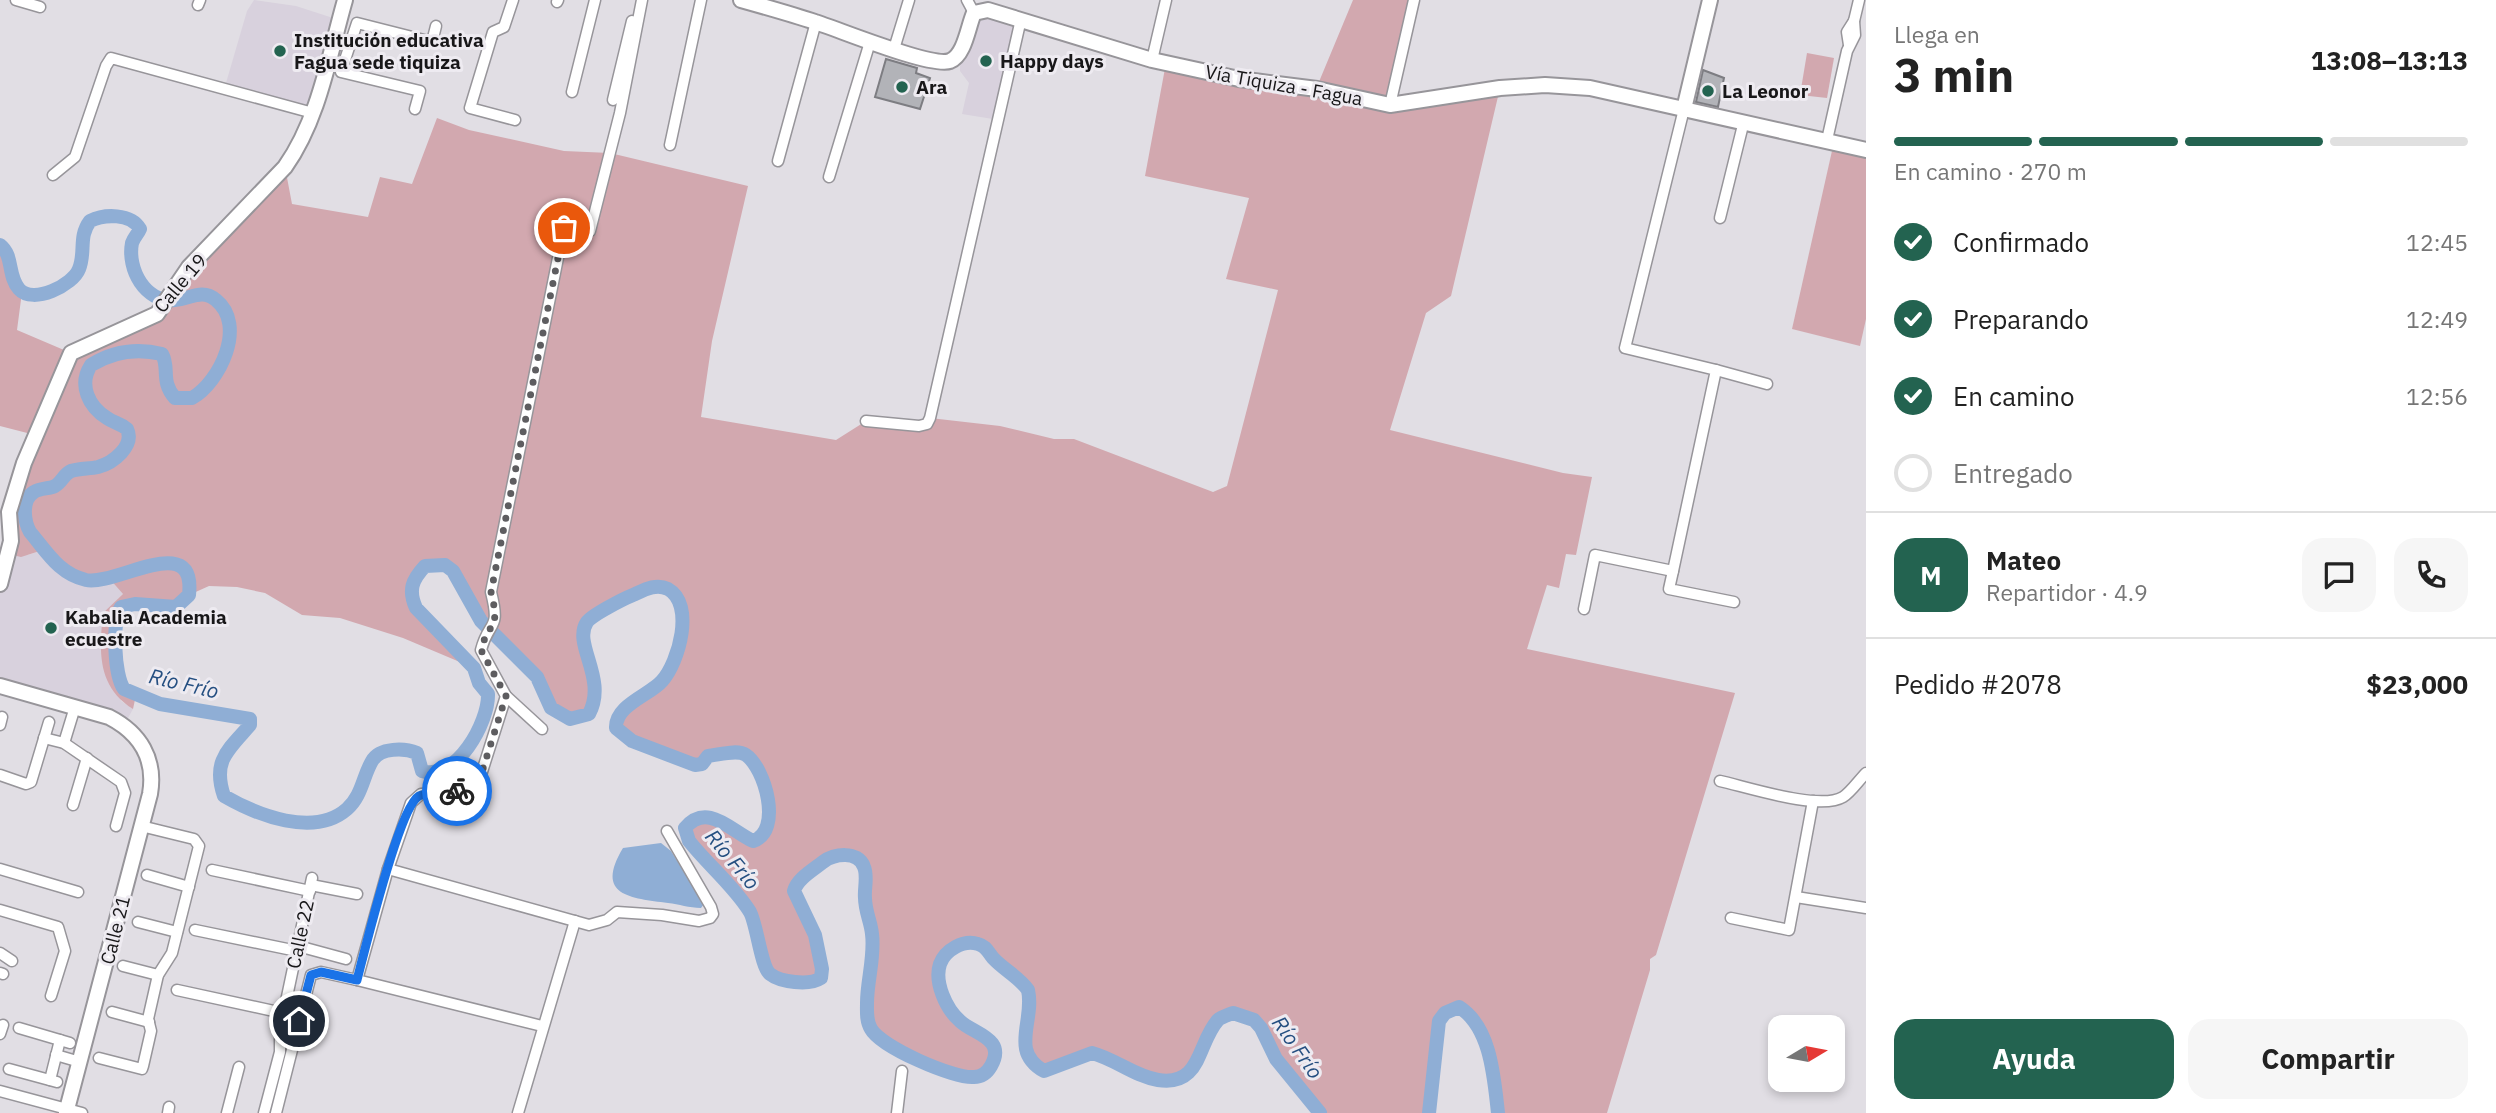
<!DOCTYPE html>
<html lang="es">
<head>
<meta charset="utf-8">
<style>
	:root { --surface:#fff; --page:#f6f6f6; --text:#222; --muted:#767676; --line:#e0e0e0; --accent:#236350 }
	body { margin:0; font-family:"IBM Plex Sans",sans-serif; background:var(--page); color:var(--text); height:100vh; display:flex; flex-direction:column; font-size:26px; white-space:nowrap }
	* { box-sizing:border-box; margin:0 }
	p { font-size:23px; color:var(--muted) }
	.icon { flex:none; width:38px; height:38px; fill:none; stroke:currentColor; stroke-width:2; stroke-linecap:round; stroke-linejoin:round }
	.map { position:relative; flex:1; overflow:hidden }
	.panel { display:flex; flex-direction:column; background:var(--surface); width:630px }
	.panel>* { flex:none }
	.needle { width:46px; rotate:80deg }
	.buttons { position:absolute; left:1768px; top:1015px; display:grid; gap:14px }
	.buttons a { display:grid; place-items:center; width:77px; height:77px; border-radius:14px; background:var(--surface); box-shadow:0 4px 10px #0003; font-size:35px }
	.pin { position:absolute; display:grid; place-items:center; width:60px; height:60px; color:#fff; margin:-30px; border:4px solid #fff; border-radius:50%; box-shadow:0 2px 7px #0007 }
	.courier { position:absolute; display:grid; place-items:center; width:70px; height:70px; margin:-35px; border:5px solid #1a73e8; border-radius:50%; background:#fff; color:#222; box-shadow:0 2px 9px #0007 }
	.headline em { font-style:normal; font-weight:700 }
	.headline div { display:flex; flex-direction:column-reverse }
	.headline { display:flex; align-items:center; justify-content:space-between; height:119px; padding:0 28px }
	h1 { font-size:46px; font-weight:700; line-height:52px }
	.bar { display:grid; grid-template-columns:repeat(4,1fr); gap:10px 7px; align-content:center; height:84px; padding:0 28px }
	.bar i { height:9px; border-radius:5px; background:var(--line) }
	.bar .current { background:var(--accent) }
	.bar p { grid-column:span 4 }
	.line { display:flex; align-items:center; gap:18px; padding:0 28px; border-top:2px solid var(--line) }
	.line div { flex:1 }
	.round { display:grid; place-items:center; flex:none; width:74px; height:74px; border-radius:21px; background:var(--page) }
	ol { padding:0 28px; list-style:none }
	li { display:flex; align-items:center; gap:21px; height:77px }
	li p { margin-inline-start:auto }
	li .icon { padding:7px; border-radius:50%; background:var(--accent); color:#fff; stroke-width:4 }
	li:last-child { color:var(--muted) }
	li i { width:38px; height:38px; border:4px solid var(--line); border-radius:50% }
	.primary-button { display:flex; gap:14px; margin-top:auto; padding:14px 28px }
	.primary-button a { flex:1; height:80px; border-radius:21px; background:var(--accent); color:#fff; font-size:28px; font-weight:700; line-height:80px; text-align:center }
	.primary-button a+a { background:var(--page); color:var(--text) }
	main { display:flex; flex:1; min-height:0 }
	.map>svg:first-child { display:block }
</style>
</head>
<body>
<main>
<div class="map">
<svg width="1866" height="1113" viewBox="0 0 1866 1113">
	<rect width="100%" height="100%" fill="#e1dee4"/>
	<g fill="#d8d1dd">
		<path d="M254,0L296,6L333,18L309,106L226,83L247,11Z"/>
		<path d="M974,13L1021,19L999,120L962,114L969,83L960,71V51Z"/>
		<path d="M43,550L60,568L90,581L108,577L123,594L103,613L121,701L133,709L124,725L0,686V584L9,554L28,555Z"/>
	</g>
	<g fill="#d2a8af">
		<path d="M1353,0H1414L1391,105L1500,88L1451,296L1426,313L1390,430L1563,473L1592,477L1576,555L1566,554L1559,588L1547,585L1527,649L1735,693L1656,955L1650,959V970L1607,1113H1498C1494,1079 1491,1027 1459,1007L1445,1013L1439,1021L1429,1113H1320L1276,1059L1261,1028L1254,1020L1233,1013C1228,1015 1221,1017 1218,1020C1197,1043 1202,1087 1158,1080C1134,1076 1115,1059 1092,1053L1044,1071C1009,1051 1035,1021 1028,990C1019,977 1004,970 993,958C988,952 986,946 978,944C972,942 963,944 957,946C924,957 941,1006 961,1022C971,1030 983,1031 991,1043C995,1049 995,1057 993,1063C990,1069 984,1075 978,1077C956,1081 873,1045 868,1021C862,993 874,965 873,936C872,928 867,919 866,911C863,897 868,881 865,868C855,834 807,873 795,885C792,900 804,909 811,921C818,936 823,962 821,978C809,986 780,982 770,974C761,967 757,925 750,912C734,886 708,865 689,841L685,828C707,802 730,830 753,841C783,831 765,768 746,755C737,749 719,755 708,756L702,764L695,765L632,741L616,728C615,706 649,695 662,681C674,668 683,640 683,622C683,565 634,592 607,610C602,614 592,616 588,620C568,642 620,703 582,717C574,720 565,719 558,714C545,705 546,689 538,677C522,656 497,642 481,621C470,606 461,588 453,571C427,552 401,583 416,608C430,631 455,649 474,668L403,638L340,618L302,615L265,593L237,587L209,586L189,595L176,607L135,604L121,607C114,620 114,667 119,681C122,689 129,692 136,695L133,709C97,686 99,652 103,613L123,594L108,577C79,584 62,571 43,550L21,557L9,554L8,520L35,435L0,426V245L8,253L10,273L22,292L17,330L71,353L145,321L285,167L292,204L368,217L380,177L412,184L437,118L469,130L564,151L610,153L748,186L712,341L701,417L836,440L866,421L919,426L930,418L1000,426L1054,439H1074L1213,492L1227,486L1278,290L1226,279L1249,198L1145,176L1166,63L1316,89Z"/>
		<path d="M1807,53L1834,58L1827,98L1800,95Z"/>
		<path d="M1834,142L1866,149V319L1860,346L1792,329Z"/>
	</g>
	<path fill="#8faed5" d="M661,843L671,851L704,904L701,908C689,908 679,904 668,903C631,898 594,896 623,848Z"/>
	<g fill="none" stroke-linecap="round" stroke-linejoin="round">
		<g stroke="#8faed5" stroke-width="14">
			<path d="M0,245C14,256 7,275 19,289C33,305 73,285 79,269C86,252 78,237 90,221C104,214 131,213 140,229C138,234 134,237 132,243C127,269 145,303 175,300C190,299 202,288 216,300C247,325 220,382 192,398H175C160,381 170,368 162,354C137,348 112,352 91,365C78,385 89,407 107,418C114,423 120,423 127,429C135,446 113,463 98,467C89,469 80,468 71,471C64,474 62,482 55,486C49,489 40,488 34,492C21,500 24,521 30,532C47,552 59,574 86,580C117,586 196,530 189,595L176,607L135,604L121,607C112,622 114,675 124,689L160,704L250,719V725C228,750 212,761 224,796C257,815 314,838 347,809C362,796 363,776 372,761C380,747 405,748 417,753L422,771C456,782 489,722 488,694L479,683L474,668L416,608C408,590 412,580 425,566L445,565L453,571L481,621L537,677L551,708L570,719L589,714C608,678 572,644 587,622C592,615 623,599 633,595C644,590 656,583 668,589C695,604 679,662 662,681C650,695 615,705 616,728L632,741L695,765L702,764L708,756C719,755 737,749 746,755C765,768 783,831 753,841C730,830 707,802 685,828L689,841C708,865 734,886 750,912C757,925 761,967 770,974C780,982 809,986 821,978L822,969L815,935L794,891C797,879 813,870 823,862C834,854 858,850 864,867C868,876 864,889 865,898C865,911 871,922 872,934C875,956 867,981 867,1003C867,1011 866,1021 871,1029C881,1047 954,1079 974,1077C981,1077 987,1073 991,1066C1007,1038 973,1034 960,1021C946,1009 934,982 940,964C945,950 964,939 978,944C986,946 988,952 993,958C1004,970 1019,977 1028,990C1035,1021 1009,1051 1044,1071L1092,1053C1115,1059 1134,1076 1158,1080C1202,1087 1197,1043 1218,1020C1221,1017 1228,1015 1233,1013L1254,1020L1261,1028L1276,1059L1320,1113"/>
			<path d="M1429,1113L1439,1021L1445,1013L1459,1007C1491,1027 1494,1078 1498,1113"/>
		</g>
	</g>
	<g fill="#b2b3b8" stroke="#7d7d82" stroke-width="2">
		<path d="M886,59L917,68L916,73L930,78L920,109L875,97Z"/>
		<path d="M1703,70L1724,78L1718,107L1696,102Z"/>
	</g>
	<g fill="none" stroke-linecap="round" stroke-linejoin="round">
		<defs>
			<g id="street">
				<path d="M16,0L40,7"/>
				<path d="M513,0L504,27L493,32L470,108L515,120"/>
				<path d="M967,0L974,13"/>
				<path d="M557,2L558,0"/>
				<path d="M198,5L200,0"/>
				<path d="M1849,45L1847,32L1854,21"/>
				<path d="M894,49L909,0"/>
				<path d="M1152,60L1166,0"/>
				<path d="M572,92L595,0"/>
				<path d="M613,100L632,21"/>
				<path d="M1390,105L1414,0"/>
				<path d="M415,109L420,91L341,72L357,23L432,42L436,26"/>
				<path d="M1827,140L1847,51L1855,35L1854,21L1859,0"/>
				<path d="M670,145L701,0"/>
				<path d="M778,161L816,22"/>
				<path d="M53,175L75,157L106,66L111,58L313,113"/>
				<path d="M829,177L870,42"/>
				<path d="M1720,218L1744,121"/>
				<path d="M1716,370L1767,384"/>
				<path d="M866,421L919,426L927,424L930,418L1021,19"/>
				<path d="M1673,571L1669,589L1734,602"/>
				<path d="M1584,609L1595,555L1673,571L1716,370L1625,348L1684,109"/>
				<path d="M506,696L542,729"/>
				<path d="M0,725L2,717"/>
				<path d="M44,738L64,743L121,782L125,793L116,826"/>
				<path d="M64,743L75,707"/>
				<path d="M0,775L26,784L31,782L49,722"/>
				<path d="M1720,781C1747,787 1820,811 1843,797C1851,792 1859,780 1866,773"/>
				<path d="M73,805L87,758"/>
				<path d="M0,869L78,892"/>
				<path d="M388,869L589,925L607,920L617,912L662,915L699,921L710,918L713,914L711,907L667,831"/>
				<path d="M212,870L310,891"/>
				<path d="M147,875L189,887"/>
				<path d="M311,885L357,894"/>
				<path d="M1796,897L1866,908"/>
				<path d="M0,910L58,927L65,951L51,996"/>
				<path d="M1731,918L1789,930L1813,801"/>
				<path d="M138,922L177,932"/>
				<path d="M195,930L297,951"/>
				<path d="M298,946L346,959"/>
				<path d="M0,953L12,961"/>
				<path d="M123,966L158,975"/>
				<path d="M0,973L3,974"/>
				<path d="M357,980L542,1026"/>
				<path d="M177,990L283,1013"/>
				<path d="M112,1012L149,1022"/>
				<path d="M19,1028L70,1043"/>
				<path d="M0,1034L3,1025"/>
				<path d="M56,1055L80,1062"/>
				<path d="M99,1058L142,1069L143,1066L151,1031L148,1019L158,975L172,953L199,846L194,839L141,826"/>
				<path d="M9,1069L57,1082"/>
				<path d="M50,1080L60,1040"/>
				<path d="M0,1091L82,1113"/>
				<path d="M168,1113L169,1107"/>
				<path d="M227,1113L239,1067"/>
				<path d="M264,1113L280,1052V1030L312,878"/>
				<path d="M276,1113L311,975L321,972L357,980L388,869L411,803L421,794L462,791L480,778L506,696L481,650C489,619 501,632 491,592L564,228L590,231L620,113L642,0"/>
				<path d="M518,1113L575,921"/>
				<path d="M897,1113L902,1071"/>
			</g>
			<g id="secondary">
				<path d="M741,0C766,7 791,14 815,22C838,29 931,68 950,61C965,55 968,26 974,13L988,10L1152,60L1239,79L1317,89L1390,105L1500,88L1545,85L1590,88L1866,150"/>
				<path d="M1684,109L1710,0"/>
				<path d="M0,584L11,541L9,512L24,463L71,353L157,314L189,267L285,167C319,119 329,56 345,0"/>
				<path d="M0,686L109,717C140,733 156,759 150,794L66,1113"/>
			</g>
		</defs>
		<use href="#street" stroke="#97959a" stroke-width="13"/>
		<use href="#secondary" stroke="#97959a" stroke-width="18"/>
		<use href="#street" stroke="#fff" stroke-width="10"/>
		<use href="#secondary" stroke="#fff" stroke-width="14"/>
	</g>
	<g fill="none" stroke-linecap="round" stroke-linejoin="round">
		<path stroke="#5e5d60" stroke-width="7" stroke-dasharray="0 12.6" d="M457,791H463L480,778L506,696L481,650C489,619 501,632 491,592L564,228"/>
		<path stroke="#1a73e8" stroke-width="9" d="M299,1021L311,975L321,972L357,980C365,950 399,807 419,796C428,791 446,793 457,791"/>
	</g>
	<g fill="#236350" stroke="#eeebf1" stroke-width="2.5">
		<circle cx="280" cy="51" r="7"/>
		<circle cx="986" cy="61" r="7"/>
		<circle cx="902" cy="87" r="7"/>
		<circle cx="1708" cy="91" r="7"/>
		<circle cx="51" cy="628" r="7"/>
	</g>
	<g text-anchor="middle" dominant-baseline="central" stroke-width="6" stroke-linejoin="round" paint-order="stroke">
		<g font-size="19" font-weight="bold" fill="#181719" stroke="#eeebf1" text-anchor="start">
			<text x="294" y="40">Institución educativa<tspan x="294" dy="22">Fagua sede tiquiza</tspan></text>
			<text x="1000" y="61">Happy days</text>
			<text x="916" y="87">Ara</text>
			<text x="1722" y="91">La Leonor</text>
			<text x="65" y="617">Kabalia Academia<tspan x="65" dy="22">ecuestre</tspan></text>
		</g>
		<g font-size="19" fill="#181719" stroke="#eeebf1">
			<text transform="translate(1284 85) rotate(10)">Vía Tiquiza - Fagua</text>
			<text transform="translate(180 283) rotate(-50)">Calle 19</text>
			<text transform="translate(115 930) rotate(-76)">Calle 21</text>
			<text transform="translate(300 934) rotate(-78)">Calle 22</text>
		</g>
		<g font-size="21" font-style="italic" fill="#254f81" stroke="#eeebf1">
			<text transform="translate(184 683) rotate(13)">Río Frío</text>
			<text transform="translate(733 859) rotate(50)">Río Frío</text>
			<text transform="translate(1298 1047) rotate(55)">Río Frío</text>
		</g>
	</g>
</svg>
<div class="buttons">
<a><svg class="needle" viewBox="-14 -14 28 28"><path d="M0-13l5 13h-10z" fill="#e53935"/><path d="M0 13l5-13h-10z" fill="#767676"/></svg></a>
</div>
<div class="pin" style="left:564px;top:228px;background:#ea580c"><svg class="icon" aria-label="bag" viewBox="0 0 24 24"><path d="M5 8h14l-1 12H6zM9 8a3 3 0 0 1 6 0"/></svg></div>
<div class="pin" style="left:299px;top:1021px;background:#1f2937"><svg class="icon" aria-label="home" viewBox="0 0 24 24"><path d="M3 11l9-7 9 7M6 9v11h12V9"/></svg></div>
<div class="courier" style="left:457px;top:791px"><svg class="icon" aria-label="bike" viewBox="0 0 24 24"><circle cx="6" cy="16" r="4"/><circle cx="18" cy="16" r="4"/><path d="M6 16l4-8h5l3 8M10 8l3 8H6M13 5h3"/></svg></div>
</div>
<section class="panel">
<div class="headline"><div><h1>3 min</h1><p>Llega en</p></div><em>13:08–13:13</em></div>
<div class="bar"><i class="current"></i><i class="current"></i><i class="current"></i><i></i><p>En camino · 270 m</p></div>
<ol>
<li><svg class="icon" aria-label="check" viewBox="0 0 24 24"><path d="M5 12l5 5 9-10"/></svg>Confirmado<p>12:45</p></li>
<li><svg class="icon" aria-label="check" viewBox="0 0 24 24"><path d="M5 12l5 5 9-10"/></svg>Preparando<p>12:49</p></li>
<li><svg class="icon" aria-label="check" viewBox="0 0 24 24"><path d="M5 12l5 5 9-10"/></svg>En camino<p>12:56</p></li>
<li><i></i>Entregado</li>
</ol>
<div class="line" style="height:126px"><b class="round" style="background:var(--accent);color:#fff">M</b><div><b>Mateo</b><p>Repartidor · 4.9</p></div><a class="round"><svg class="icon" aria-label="chat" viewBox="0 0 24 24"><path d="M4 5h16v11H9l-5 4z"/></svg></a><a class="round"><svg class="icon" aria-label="phone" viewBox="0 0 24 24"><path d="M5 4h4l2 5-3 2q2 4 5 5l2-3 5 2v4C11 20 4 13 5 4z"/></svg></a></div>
<div class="line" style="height:91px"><div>Pedido #2078</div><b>$23,000</b></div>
<div class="primary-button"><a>Ayuda</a><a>Compartir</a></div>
</section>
</main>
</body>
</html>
